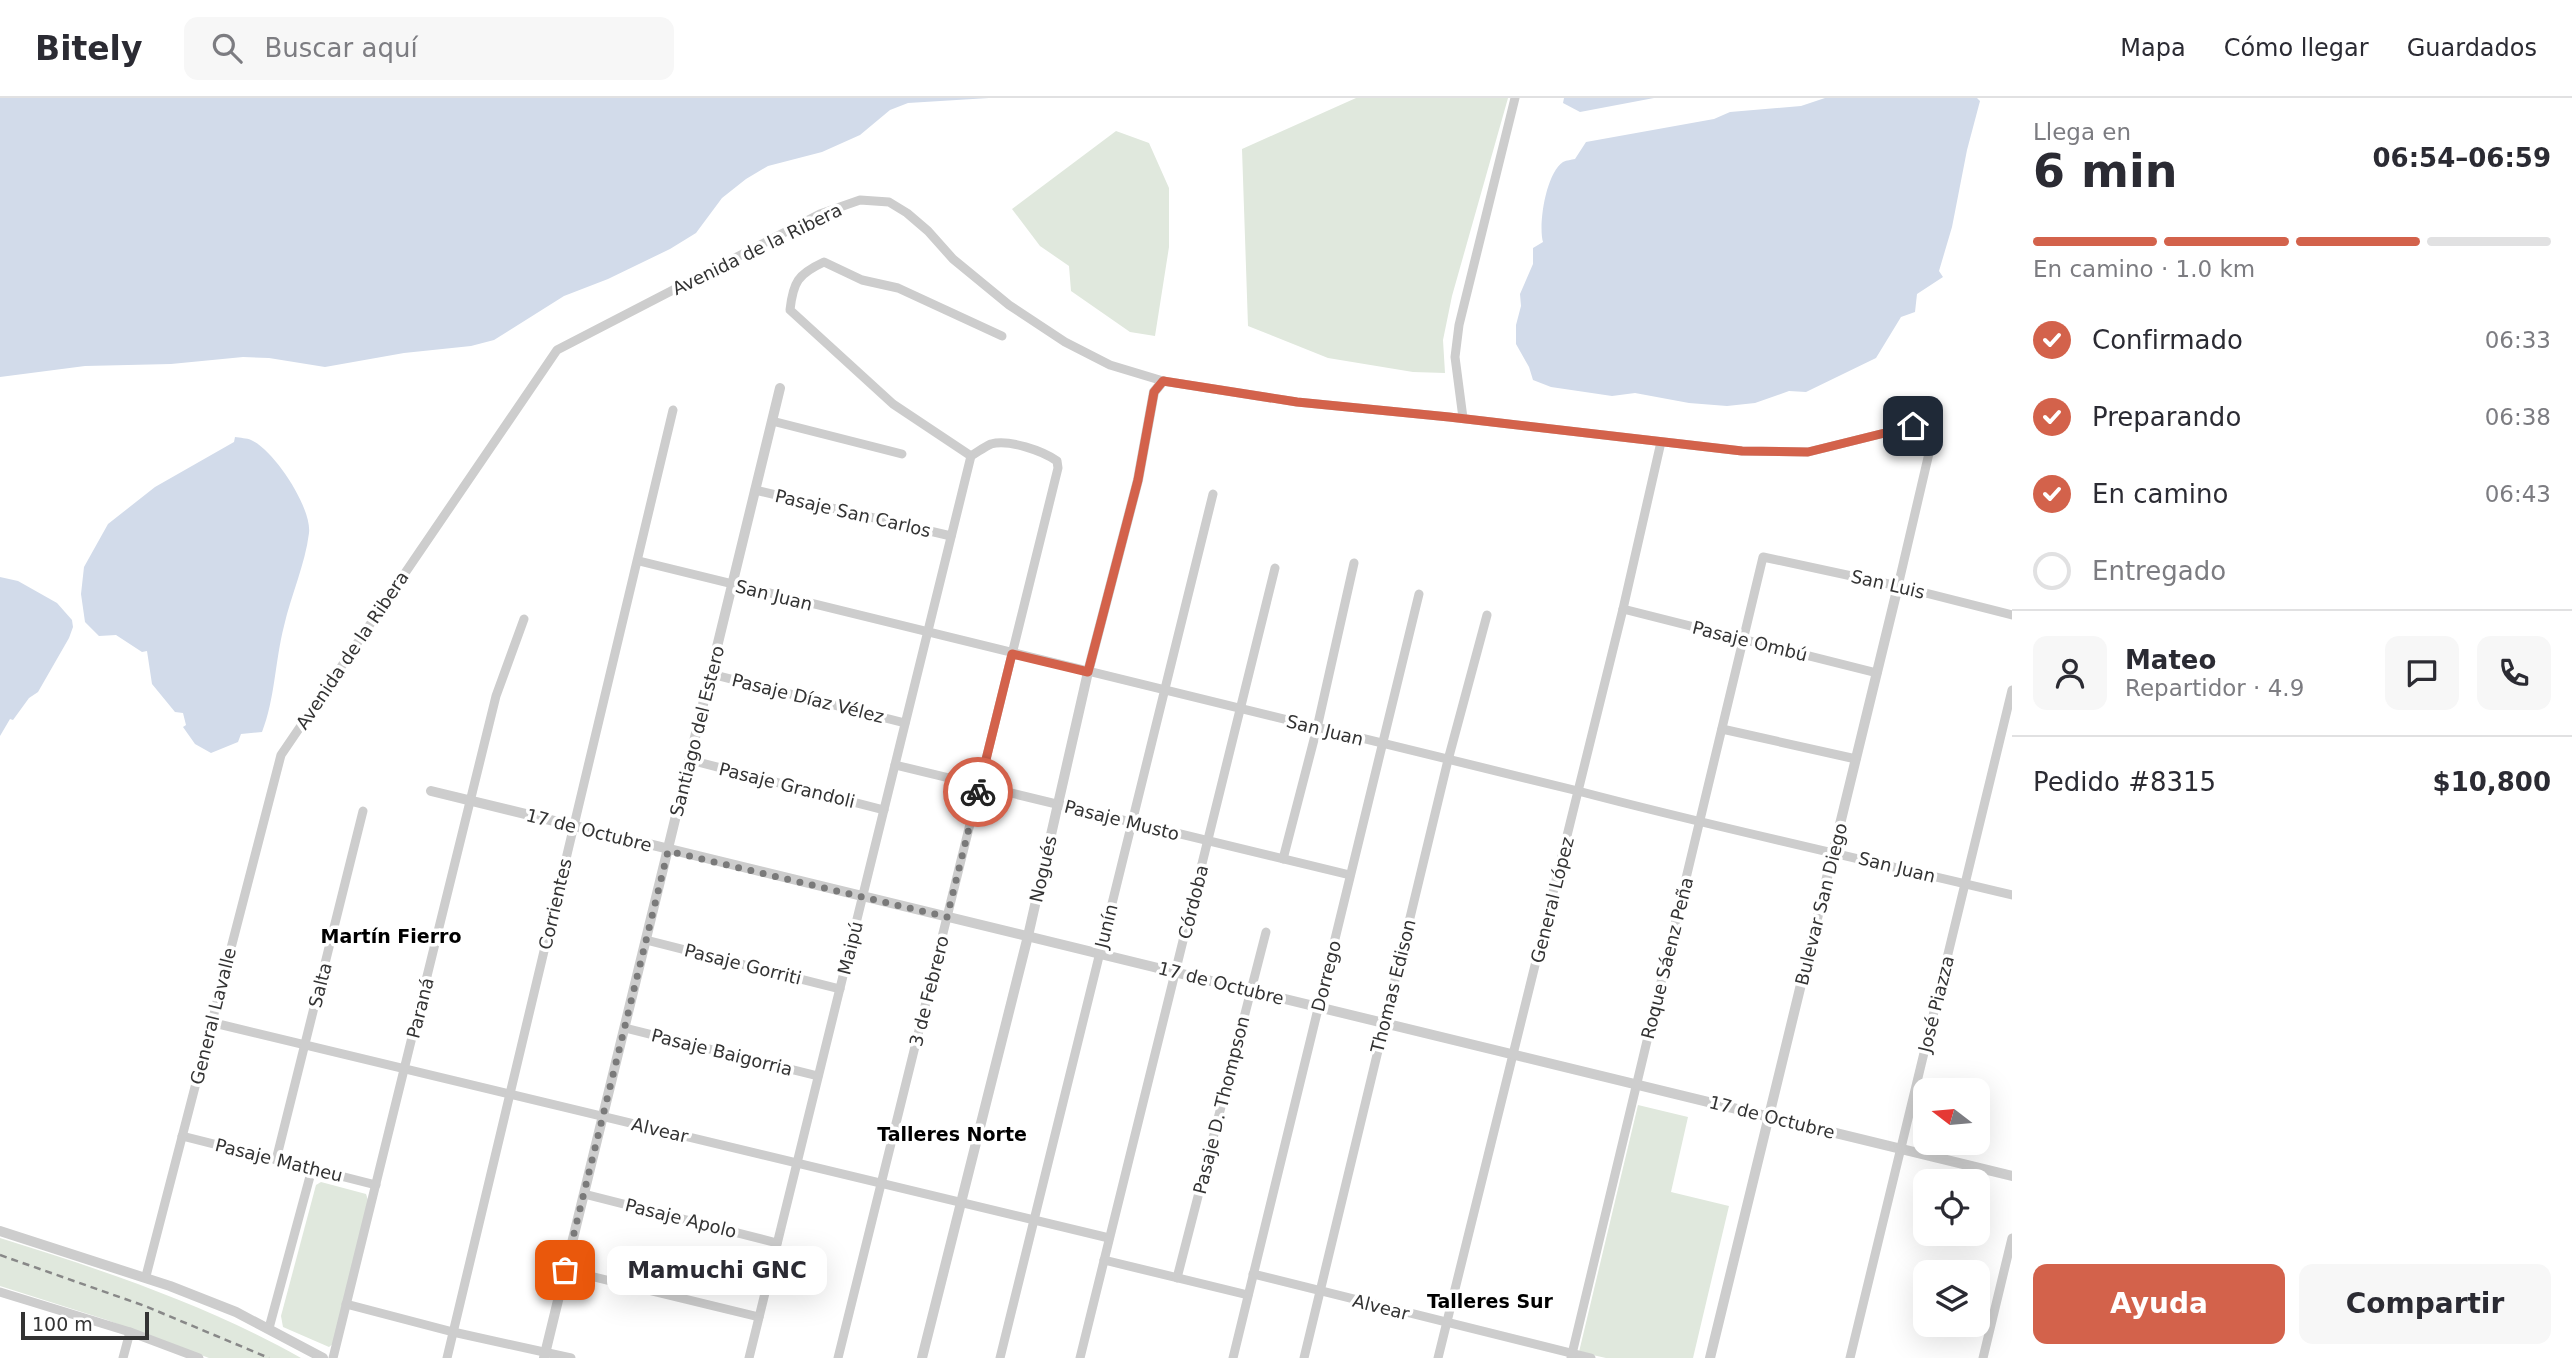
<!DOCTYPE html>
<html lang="es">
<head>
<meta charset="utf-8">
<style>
	:root { --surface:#fff; --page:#f7f7f7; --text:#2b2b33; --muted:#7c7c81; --line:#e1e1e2; --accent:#d3624b }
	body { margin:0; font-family:"DejaVu Sans",sans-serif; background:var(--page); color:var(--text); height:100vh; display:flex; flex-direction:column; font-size:26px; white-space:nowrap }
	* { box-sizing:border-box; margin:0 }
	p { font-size:23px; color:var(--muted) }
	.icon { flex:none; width:38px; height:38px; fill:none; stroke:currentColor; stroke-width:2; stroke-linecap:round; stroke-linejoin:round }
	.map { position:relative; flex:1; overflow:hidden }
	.sheet { display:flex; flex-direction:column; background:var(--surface); width:560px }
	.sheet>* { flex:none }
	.needle { width:46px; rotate:286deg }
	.controls { position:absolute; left:1913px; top:980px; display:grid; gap:14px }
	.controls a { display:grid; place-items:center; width:77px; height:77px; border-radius:14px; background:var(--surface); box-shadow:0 7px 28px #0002; font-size:35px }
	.scale { position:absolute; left:21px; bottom:18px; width:128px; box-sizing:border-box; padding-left:7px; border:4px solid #333; border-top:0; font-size:19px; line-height:24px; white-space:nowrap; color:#333; -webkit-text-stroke:5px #fff; paint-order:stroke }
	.pin { position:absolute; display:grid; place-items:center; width:60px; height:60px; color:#fff; margin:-30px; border-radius:14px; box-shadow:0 4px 10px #0006 }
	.courier { position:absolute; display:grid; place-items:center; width:70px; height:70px; margin:-35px; border:5px solid #d3624b; border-radius:50%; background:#fff; color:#222; box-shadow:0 2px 9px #0007 }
	.bubble { position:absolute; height:49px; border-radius:14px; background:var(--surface); box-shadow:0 7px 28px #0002; font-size:23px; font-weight:700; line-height:49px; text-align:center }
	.headline em { font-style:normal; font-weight:700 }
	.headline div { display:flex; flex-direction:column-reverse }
	.headline { display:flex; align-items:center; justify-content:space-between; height:119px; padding:0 21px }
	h1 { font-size:46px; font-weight:700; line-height:52px }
	.bar { display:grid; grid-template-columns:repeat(4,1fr); gap:10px 7px; align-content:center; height:84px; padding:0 21px }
	.bar i { height:9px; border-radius:5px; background:var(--line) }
	.bar .on { background:var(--accent) }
	.bar p { grid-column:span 4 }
	.line { display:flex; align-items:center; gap:18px; padding:0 21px; border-top:2px solid var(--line) }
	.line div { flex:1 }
	.round { display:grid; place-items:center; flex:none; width:74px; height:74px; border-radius:14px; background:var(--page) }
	ol { padding:0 21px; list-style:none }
	li { display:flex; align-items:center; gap:21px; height:77px }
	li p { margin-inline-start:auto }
	li .icon { padding:7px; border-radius:50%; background:var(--accent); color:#fff; stroke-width:4 }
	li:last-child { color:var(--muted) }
	li i { width:38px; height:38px; border:4px solid var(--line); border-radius:50% }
	.cta { display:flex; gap:14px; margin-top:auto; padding:14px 21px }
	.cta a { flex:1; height:80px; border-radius:14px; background:var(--accent); color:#fff; font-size:28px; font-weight:700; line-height:80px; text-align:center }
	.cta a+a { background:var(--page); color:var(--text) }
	header { display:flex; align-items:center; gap:42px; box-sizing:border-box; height:98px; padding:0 35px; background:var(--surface); border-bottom:2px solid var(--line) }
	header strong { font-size:33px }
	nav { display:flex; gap:38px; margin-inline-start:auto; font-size:24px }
	.search { width:490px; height:63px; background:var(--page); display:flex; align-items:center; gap:18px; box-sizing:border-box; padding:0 24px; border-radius:14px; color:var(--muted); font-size:26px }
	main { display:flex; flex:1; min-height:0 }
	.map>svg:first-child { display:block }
</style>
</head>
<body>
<header>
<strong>Bitely</strong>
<div class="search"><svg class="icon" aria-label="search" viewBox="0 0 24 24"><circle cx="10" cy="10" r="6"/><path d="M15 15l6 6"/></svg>Buscar aquí</div>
<nav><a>Mapa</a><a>Cómo llegar</a><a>Guardados</a></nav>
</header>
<main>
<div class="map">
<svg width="2012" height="1260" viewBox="0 0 2012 1260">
	<rect width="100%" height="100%" fill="#fff"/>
	<g fill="#e0e8dd">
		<path d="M1356,0H1508L1452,198L1443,242L1445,275L1413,274L1328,260L1248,228L1242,51Z"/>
		<path d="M1116,33L1149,45L1169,90V149L1155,238L1130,234L1071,193L1069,168L1040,148L1012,111Z"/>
		<path d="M1638,1007L1688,1019L1671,1094L1729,1108L1693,1260H1606L1579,1254Z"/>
		<path d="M321,1084L366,1096L368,1102L334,1245L329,1249L283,1229L281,1218L316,1087Z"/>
		<path d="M0,1140C103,1172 207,1207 301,1260H209L107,1222L0,1188Z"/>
	</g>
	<g fill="#d2dbea">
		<path d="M0,0H989L908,5L890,12L860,37L822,54L768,68L746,81L722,100L696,135L670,151L608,181L564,198L494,242L471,248L404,255L325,269L269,260L243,259L171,266L85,268L0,279Z"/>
		<path d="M1564,0H1654L1580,14L1563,5Z"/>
		<path d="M1825,0H1977L1980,3L1967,52L1952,129L1939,173L1943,179L1917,196L1915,214L1901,219L1876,260L1806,294L1789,293L1755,305L1727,308L1689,305L1635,295L1612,298L1551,289L1533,282L1529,269L1516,246V227L1521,208L1520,196L1533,166V150L1543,144C1538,127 1546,75 1563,64C1567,62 1571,62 1575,61L1586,44L1714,21L1730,14L1801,8Z"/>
		<path d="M235,339C240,340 247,340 251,342C274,352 312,410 309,435C305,467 291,497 284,528C275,563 275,601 262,634L241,636L238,644L211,655L195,646L183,629L186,627L183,615L175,614L152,586L147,553L142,554L116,537L99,538L85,524L81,496L84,469L108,426L155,389L234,344Z"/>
		<path d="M0,479L18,483L57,505L72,522L73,529L69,540L38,594L29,600L13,622L10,621L0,638Z"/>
	</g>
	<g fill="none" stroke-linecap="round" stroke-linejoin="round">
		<g stroke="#cdcdcd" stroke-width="9">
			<path d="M1463,320L1455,259L1459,227L1515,0"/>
			<path d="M772,323L902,356"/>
			<path d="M971,358L893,306L790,212C793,184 798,176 824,164L862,182L898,190L1002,238"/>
			<path d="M755,392L951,438"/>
			<path d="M639,463L1578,693C1722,731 1867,762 2012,797"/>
			<path d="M1623,511L1877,575"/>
			<path d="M711,576L905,625"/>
			<path d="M1722,631L1856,661"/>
			<path d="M690,662L884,712"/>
			<path d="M895,667L1350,777"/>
			<path d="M1283,761L1317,630L1354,465"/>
			<path d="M646,842L840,891"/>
			<path d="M210,924L1109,1140"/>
			<path d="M625,930L818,978"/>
			<path d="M182,1038L376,1087"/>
			<path d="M276,1062L363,713"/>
			<path d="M584,1096L777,1145"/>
			<path d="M1104,1162L1248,1197"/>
			<path d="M565,1172L759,1219"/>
			<path d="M1253,1176L1591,1260"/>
			<path d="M146,1178L281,657L557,252L820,116L860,102L889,104L907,115L928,133L953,161L1009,207L1065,244L1110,267L1163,283L1297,304L1449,319L1742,353L1808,354L1913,328L1930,351L1898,488"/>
			<path d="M1177,1180L1266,834"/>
			<path d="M0,1194L130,1234L199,1260"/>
			<path d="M346,1206L453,1234L571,1260"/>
			<path d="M269,1230L312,1071"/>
			<path d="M123,1260L130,1234"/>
			<path d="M333,1260L496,598L524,521"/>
			<path d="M447,1260L673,312"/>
			<path d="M749,1260L971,358"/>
			<path d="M838,1260L1058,370L1057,363C1043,353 1009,341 991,346C984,349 978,354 971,358"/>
			<path d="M1000,1260L1213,396"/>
			<path d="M1080,1260L1275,470"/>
			<path d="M1233,1260L1419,496"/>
			<path d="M1304,1260L1448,662L1487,517"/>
			<path d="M1438,1260L1623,511L1661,344"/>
			<path d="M1571,1260L1763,459L1898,488L2012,517"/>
			<path d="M1850,1260L2012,592"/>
			<path d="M1983,1260L2012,1140"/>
		</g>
		<g stroke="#cdcdcd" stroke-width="10">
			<path d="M431,693L2012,1078"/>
			<path d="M0,1133L170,1188L236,1214L323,1260"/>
			<path d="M544,1260L780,290"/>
			<path d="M922,1260L1028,838L1088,574L1138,382L1154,294L1163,283"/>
			<path d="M1710,1260L1898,488"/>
		</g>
		<path stroke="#888" stroke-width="2.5" stroke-dasharray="7 5" stroke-linecap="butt" d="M0,1157L145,1208L269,1260"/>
	</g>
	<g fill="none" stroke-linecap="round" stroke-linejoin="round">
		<path stroke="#7a7a7a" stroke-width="7" stroke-dasharray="0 12.6" d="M565,1172L668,753L947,819L978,694"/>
		<path stroke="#d3624b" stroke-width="9" d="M978,694L1012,556L1088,574L1138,382L1154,294L1163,283L1297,304L1449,319L1742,353L1808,354L1913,328"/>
	</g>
	<g text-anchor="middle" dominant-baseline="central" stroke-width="7" stroke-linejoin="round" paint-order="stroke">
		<g font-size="18" fill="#333" stroke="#fff">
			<text transform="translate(757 151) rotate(-26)">Avenida de la Ribera</text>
			<text transform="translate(853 415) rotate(13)">Pasaje San Carlos</text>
			<text transform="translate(1888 486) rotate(13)">San Luis</text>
			<text transform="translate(774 497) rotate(14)">San Juan</text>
			<text transform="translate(1750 543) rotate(14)">Pasaje Ombú</text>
			<text transform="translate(352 552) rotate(-56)">Avenida de la Ribera</text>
			<text transform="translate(808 600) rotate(14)">Pasaje Díaz Vélez</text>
			<text transform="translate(1325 632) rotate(14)">San Juan</text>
			<text transform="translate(697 633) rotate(-76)">Santiago del Estero</text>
			<text transform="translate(787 687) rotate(14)">Pasaje Grandoli</text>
			<text transform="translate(1122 722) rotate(14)">Pasaje Musto</text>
			<text transform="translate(589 732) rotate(14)">17 de Octubre</text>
			<text transform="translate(1897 769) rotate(14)">San Juan</text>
			<text transform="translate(1043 771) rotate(-77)">Nogués</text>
			<text transform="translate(1552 802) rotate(-76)">General López</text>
			<text transform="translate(1193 804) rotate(-76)">Córdoba</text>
			<text transform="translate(555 806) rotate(-77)">Corrientes</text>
			<text transform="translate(1821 806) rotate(-76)">Bulevar San Diego</text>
			<text transform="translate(1106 828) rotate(-76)">Junín</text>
			<text transform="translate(850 850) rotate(-76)">Maipú</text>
			<text transform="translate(1667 860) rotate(-76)">Roque Sáenz Peña</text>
			<text transform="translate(743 866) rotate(14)">Pasaje Gorriti</text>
			<text transform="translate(1326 878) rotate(-76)">Dorrego</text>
			<text transform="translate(1221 885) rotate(14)">17 de Octubre</text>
			<text transform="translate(320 887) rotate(-76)">Salta</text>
			<text transform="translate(1393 888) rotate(-76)">Thomas Edison</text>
			<text transform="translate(929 893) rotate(-76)">3 de Febrero</text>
			<text transform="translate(1936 906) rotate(-76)">José Piazza</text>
			<text transform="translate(420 910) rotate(-76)">Paraná</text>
			<text transform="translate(213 918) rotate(-76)">General Lavalle</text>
			<text transform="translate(722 954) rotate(14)">Pasaje Baigorria</text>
			<text transform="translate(1221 1007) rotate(-76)">Pasaje D. Thompson</text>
			<text transform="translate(1772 1019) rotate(14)">17 de Octubre</text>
			<text transform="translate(660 1032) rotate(13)">Alvear</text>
			<text transform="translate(279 1062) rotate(14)">Pasaje Matheu</text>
			<text transform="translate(681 1120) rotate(14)">Pasaje Apolo</text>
			<text transform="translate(1381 1209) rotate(14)">Alvear</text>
		</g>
		<g font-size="19" font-weight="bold" fill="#000" stroke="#fff">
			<text x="391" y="838">Martín Fierro</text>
			<text x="952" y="1036">Talleres Norte</text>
			<text x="1490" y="1203">Talleres Sur</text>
		</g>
	</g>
</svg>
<div class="controls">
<a><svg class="needle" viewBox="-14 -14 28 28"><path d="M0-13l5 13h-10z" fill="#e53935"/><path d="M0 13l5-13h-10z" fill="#7c7c81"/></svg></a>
<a><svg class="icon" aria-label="locate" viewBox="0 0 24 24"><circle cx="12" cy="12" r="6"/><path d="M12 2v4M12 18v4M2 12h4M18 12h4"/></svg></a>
<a><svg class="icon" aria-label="layers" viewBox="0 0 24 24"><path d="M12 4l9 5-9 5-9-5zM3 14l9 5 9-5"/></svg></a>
</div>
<div class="scale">100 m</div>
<div class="pin" style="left:565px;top:1172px;background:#ea580c"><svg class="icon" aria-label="bag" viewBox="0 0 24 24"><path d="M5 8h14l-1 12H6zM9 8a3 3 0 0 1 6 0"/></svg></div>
<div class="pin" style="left:1913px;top:328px;background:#1f2937"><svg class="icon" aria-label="home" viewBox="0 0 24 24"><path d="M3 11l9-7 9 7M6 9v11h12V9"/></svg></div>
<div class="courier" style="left:978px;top:694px"><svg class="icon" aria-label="bike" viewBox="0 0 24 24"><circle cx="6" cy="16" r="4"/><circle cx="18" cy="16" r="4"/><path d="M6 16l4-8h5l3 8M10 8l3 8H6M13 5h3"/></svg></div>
<div class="bubble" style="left:607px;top:1148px;width:220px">Mamuchi GNC</div>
</div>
<section class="sheet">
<div class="headline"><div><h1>6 min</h1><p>Llega en</p></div><em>06:54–06:59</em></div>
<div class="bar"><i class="on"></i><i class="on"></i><i class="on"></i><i></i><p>En camino · 1.0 km</p></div>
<ol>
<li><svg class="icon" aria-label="check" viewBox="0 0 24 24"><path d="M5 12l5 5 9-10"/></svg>Confirmado<p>06:33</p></li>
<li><svg class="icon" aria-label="check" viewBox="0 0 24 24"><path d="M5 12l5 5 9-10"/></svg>Preparando<p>06:38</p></li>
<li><svg class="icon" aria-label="check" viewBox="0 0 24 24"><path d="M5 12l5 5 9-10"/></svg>En camino<p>06:43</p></li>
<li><i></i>Entregado</li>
</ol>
<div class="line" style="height:126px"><a class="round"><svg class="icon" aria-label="person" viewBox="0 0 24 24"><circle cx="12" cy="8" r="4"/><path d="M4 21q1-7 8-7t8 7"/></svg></a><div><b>Mateo</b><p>Repartidor · 4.9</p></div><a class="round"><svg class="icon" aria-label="chat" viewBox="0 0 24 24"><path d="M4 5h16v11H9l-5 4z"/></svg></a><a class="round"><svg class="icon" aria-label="phone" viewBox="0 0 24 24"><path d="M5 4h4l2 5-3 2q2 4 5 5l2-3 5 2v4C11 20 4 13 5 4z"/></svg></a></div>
<div class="line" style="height:91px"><div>Pedido #8315</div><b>$10,800</b></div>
<div class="cta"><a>Ayuda</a><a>Compartir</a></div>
</section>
</main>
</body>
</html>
